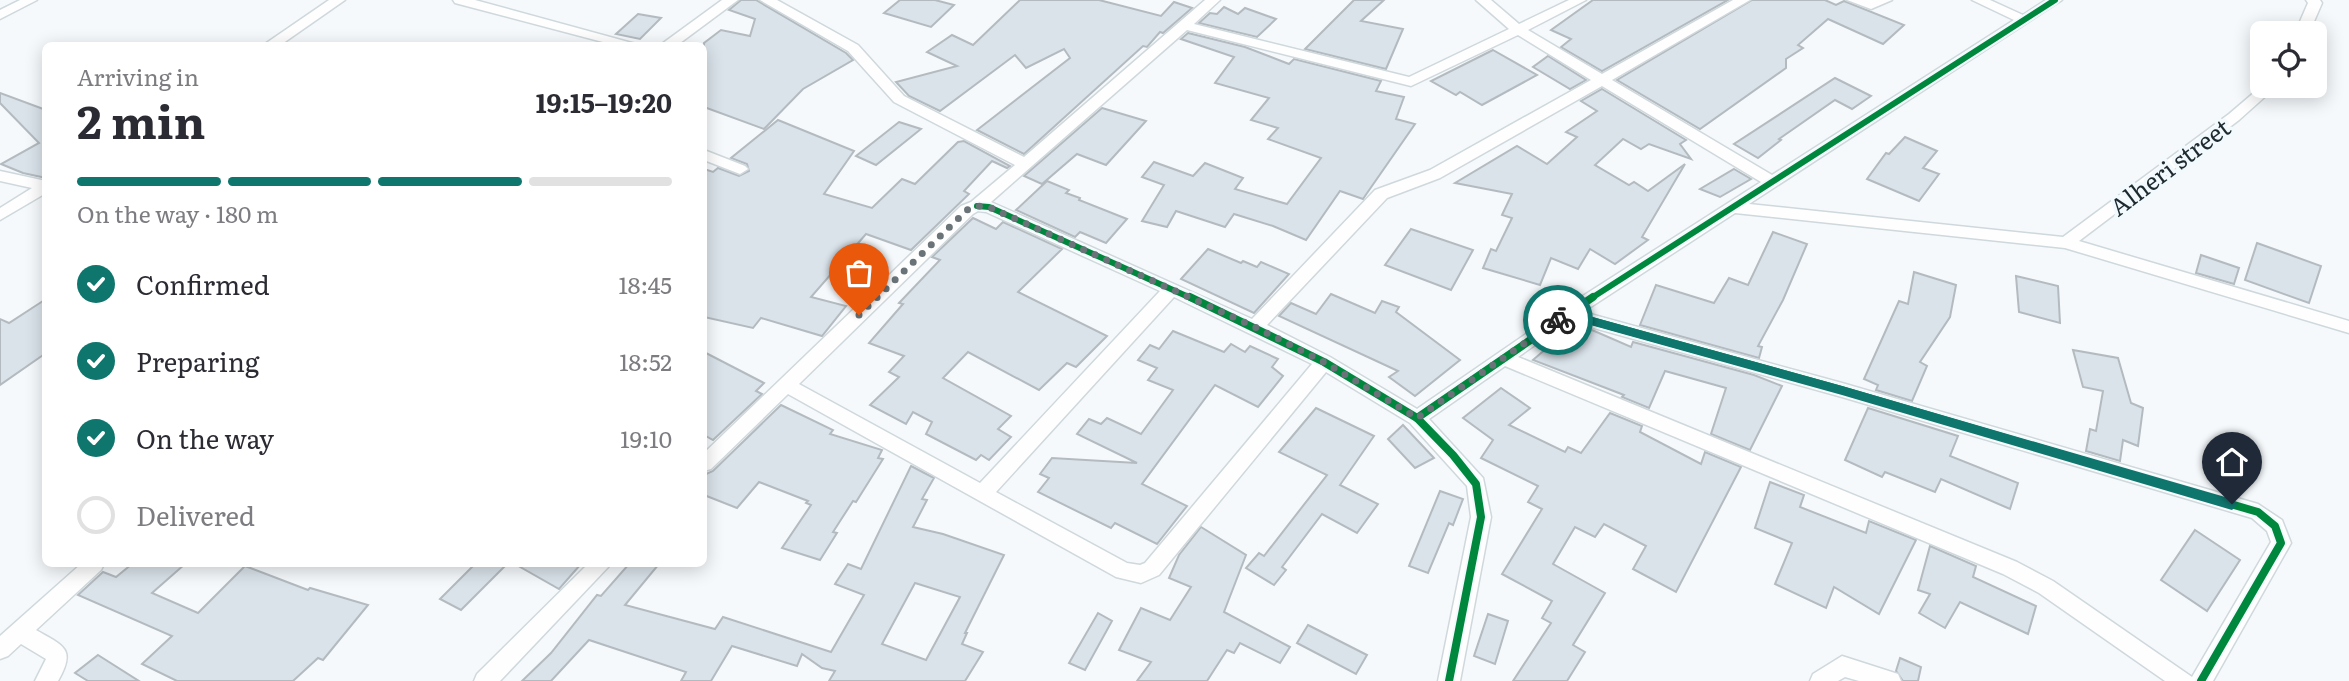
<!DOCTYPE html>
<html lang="en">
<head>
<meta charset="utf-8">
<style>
	:root { --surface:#fff; --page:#f7f7f7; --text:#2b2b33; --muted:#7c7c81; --line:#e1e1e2; --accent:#0f766e }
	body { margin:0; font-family:Literata,serif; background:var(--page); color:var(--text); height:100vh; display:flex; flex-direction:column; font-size:26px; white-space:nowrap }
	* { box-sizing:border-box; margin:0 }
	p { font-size:23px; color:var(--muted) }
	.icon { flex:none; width:38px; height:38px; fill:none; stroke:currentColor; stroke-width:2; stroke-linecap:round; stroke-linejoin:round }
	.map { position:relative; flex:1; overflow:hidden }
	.side { position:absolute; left:42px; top:42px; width:665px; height:525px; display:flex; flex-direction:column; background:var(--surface); border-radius:10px; box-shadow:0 4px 18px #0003 }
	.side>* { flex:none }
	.controls { position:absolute; left:2250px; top:21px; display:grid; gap:14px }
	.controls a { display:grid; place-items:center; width:77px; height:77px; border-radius:10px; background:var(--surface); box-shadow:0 4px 18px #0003; font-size:35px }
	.pin { position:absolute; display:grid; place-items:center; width:60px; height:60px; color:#fff; margin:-72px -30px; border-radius:50% 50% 50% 0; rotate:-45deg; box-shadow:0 0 7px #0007 }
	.pin .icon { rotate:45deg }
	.courier { position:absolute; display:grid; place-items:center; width:70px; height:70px; margin:-35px; border:5px solid #0f766e; border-radius:50%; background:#fff; color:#222; box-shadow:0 2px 9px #0007 }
	.overview em { font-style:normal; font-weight:700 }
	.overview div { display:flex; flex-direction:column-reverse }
	.overview { display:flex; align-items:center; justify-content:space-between; height:119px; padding:0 35px }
	h1 { font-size:46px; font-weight:700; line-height:52px }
	.bar { display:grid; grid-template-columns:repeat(4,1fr); gap:10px 7px; align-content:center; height:84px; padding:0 35px }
	.bar i { height:9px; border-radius:5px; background:var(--line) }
	.bar .selected { background:var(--accent) }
	.bar p { grid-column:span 4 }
	ol { padding:0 35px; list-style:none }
	li { display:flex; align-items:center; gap:21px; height:77px }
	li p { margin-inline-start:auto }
	li .icon { padding:7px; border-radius:50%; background:var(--accent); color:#fff; stroke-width:4 }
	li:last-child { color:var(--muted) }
	li i { width:38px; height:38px; border:4px solid var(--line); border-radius:50% }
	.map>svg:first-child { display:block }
</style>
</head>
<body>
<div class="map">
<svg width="2349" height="681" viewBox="0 0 2349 681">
	<rect width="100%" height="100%" fill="#f5f9fb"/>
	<g fill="#dae3ea" stroke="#b4bbc0" stroke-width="2" fill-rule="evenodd">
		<path d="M741,0H756L846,53L853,60L803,89L764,129L704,107V43L721,30L750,36L755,19L729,10Z"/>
		<path d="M900,0H935L954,5L931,27L884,13Z"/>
		<path d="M1020,0H1099L1161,16L1174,2L1192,8L1163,33L1160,32L1147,47L1143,46L1024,154L977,130L1070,58L1064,49L1026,68L1015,55L940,111L909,96L896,82L957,66L927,52L952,35L973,45Z"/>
		<path d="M1354,0H1384L1361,21L1403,29L1386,69L1305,49Z"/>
		<path d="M1593,0H1728L1602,71L1561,47L1571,39L1551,30Z"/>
		<path d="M1752,0H1825L1836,5L1844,1L1904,25L1883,44L1828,19L1798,45L1803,48L1786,59V68L1700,129L1617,80Z"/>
		<path d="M1224,7L1238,14L1245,8L1276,19L1257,37L1199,23L1210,13L1217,14Z"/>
		<path d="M638,14L661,18L640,39L616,34Z"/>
		<path d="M1188,33L1245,47L1289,64L1294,59L1381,81L1376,91L1404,97L1396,119L1415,124L1365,196L1363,199L1340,191L1306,240L1273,226L1234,214L1225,227L1176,211L1167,227L1142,221L1164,185L1142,177L1154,162L1193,176L1205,163L1243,178L1235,189L1287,204L1321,158L1268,139L1278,128L1251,120L1269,98L1215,83L1234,57L1181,39Z"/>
		<path d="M1493,50L1537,75L1482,105L1460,92L1456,95L1431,81Z"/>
		<path d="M1548,56L1586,80L1570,89L1533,67Z"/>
		<path d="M1835,78L1871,96L1852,109L1835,100L1779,139L1781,140L1758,158L1734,144Z"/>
		<path d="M1602,89L1686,140L1680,144L1691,159L1649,144L1641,149L1623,139L1595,165L1629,185L1634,182L1648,191L1685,164L1642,237L1648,240L1615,264L1590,249L1578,269L1551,258L1540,285L1483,268L1491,249L1496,251L1512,218L1502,215L1512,194L1455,183L1517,146L1547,164L1577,137L1566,132L1597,111L1581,101Z"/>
		<path d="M0,93L46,110V178L23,173L1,164L39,143L0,103Z"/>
		<path d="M1102,108L1146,121L1106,165L1077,154L1042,184L1024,176Z"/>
		<path d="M778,120L854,151L824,194L872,208L902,179L915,184L958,142L964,141L1010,166L1007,168L992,161L964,191L969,194L911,250L866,234L811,297L846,306L822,336L761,318L753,328L704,317V169L713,172L718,168L739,176L749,171L747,164L731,158Z"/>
		<path d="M899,122L921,129L876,165L856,156Z"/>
		<path d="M1905,137L1937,151L1923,168L1939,174L1919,201L1867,179L1886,153L1889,154Z"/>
		<path d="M1734,169L1751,179L1720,197L1700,189Z"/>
		<path d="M1047,181L1069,190L1066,193L1080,198L1079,200L1127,219L1106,243L1080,232L1075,237L1016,210Z"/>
		<path d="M973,218L996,229L1003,222L1062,249L1018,292L1107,336L1076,367L1067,363L1039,390L968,352L943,378L1011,416L998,429L1011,437L989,460L981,455L976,460L926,434L932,422L913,412L906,424L870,405L899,377L889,372L904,356L869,343L903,304L899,303L940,260L932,257Z"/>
		<path d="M1411,229L1473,250L1451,290L1385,265Z"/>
		<path d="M1773,232L1807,244L1783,300L1758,346L1762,347L1759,358L1640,325L1656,285L1714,303L1729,278L1748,285Z"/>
		<path d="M2257,243L2321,266L2309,303L2245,280Z"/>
		<path d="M1208,249L1241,263L1243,261L1257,267L1261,262L1289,274L1254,313L1181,279Z"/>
		<path d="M2201,255L2239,268L2234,284L2196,273Z"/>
		<path d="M1914,272L1956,285L1950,317L1920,362L1927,366L1912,401L1876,390L1878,385L1864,379L1899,301L1908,304Z"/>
		<path d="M2016,276L2058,286L2060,323L2019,312Z"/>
		<path d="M1331,294L1375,313L1382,301L1399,307L1396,312L1460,360L1415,396L1389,377L1398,371L1279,316L1291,303L1316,314Z"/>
		<path d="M46,299V353L0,385V319L9,323Z"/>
		<path d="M1592,330L1631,347L1633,342L1754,375L1782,386L1750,450L1711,434L1726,388L1665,371L1649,408L1622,397L1624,395L1533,360L1555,341L1572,345Z"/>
		<path d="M1173,331L1224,352L1231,344L1245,352L1250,346L1278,359L1272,367L1283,376L1258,407L1215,385L1142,484L1187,506L1157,544L1115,523L1111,528L1038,492L1049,478L1040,474L1052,458L1137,463L1077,434L1089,419L1101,424L1107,418L1141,434L1173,390L1148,380L1157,368L1138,360L1150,345L1159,349Z"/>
		<path d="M2073,350L2118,358L2131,403L2143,408L2138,446L2123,440L2120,461L2086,451L2090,429L2096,431L2103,391L2083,387Z"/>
		<path d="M704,352L764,383L756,391L762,394L713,440L704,435Z"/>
		<path d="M1501,388L1530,408L1509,425L1565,452L1568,447L1581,453L1610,413L1642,426L1640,432L1701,464L1705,452L1741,467L1676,592L1633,569L1646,546L1604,524L1595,537L1575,527L1553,564L1605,593L1573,645L1585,652L1567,681H1513L1551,623L1542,618L1552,601L1502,574L1542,509L1528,502L1538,486L1481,458L1493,440L1463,418Z"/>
		<path d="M781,405L833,430L830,434L882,450L878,458L883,459L856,502L853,501L833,532L837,533L820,560L782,548L811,505L806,503L808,501L759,482L737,508L704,495V475L713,471Z"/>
		<path d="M1316,408L1374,436L1340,485L1378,504L1357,533L1322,514L1282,567L1286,570L1274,585L1246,568L1259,553L1264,556L1327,475L1279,452Z"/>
		<path d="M1868,408L1958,436L1950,456L2018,483L2010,509L1941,479L1935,492L1885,472L1882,477L1845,460Z"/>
		<path d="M1403,425L1434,458L1415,468L1388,439Z"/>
		<path d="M911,466L934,478L922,499L927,500L913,527L943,534L1004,555L965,633H967L962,644L983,652L965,681H829L835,671L822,668L802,654L797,666L732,646L711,681H681L686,672L589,640L551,681H522L551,653L597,595L601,596L629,564H659L625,605L715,629L723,617L831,652L864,595L835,584L848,564L861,569ZM915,583L960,597L926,660L882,644Z"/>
		<path d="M1770,482L1804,495L1800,507L1866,533L1869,521L1916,540L1879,614L1834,587L1826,608L1775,584L1792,543L1755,528Z"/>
		<path d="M1440,491L1463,499L1453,525L1449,523L1428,573L1409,566Z"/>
		<path d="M1201,527L1246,555L1224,612L1290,647L1280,663L1240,643L1234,653L1227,650L1207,681H1137L1151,662L1119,650L1141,608L1170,620L1191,587L1169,578L1179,555Z"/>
		<path d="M2195,530L2240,560L2207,611L2161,580Z"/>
		<path d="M1930,546L1976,566L1973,577L2036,606L2028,634L1960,602L1945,628L1919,613L1930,594L1918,590Z"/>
		<path d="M132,564H185L152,593L198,613L245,566L308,590L310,588L368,605L323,660L318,658L293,681H177L142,664L172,636L78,595L103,572L116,577Z"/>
		<path d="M475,564H507L461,610L440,599Z"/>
		<path d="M515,564H581L559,589Z"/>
		<path d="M1098,613L1112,621L1085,670L1069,663Z"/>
		<path d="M1488,614L1508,621L1495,664L1474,656Z"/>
		<path d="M1308,625L1367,655L1356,674L1297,643Z"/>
		<path d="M98,655L139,681H88L75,673Z"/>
		<path d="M1900,658L1921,667L1918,681H1903L1896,671Z"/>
	</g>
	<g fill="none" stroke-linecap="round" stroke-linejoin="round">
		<defs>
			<g id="street">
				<path d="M20,0H37L0,19V10Z"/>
				<path d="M329,0H345L279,46H262Z"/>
				<path d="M453,0H475L643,46H618L455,3Z"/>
				<path d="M722,0H738L676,46H659Z"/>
				<path d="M760,0H777L858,45L904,96L1024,157L1205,0H1220L1194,24L1409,77L1509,29L1476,0H1491L1519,24L1569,0H1586L1528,30L1602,74L1733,0H1750L1612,80L1772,175L2014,20L1972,0H1990L2023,15L2046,0H2062L1749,204L2063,237L2229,114L2263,85L2277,86L2239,120L2079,241L2349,321V333L2065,248L1735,213L1583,312L1842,383L2258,504L2282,520L2291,543L2213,681H2165L2039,593L2003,574L1505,366L1429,419L1483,478L1491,517L1460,681H1438L1471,517L1467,486L1410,423L1326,372L1159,575L1141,583L1116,577L788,394L711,469L704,471V453L961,206L971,202L1015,165L894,102L848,51ZM1187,30L1411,86L1518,35L1591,80L1430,170L1375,190L1252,319L991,202ZM1602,86L1761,182L1561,310L1417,409L1330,357L1267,325L1387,198L1440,178ZM978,211L986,212L1160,291L980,483L799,384L973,214ZM1174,297L1312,364L1145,563L1140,565L1127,563L996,492ZM1569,321L1842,397L2252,518L2267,531L2271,542L2192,677L2053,581L2017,562L1518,357Z"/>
				<path d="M1847,0H1892L1871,9Z"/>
				<path d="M2306,0H2320L2322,3L2309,33H2295L2308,3Z"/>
				<path d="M704,150L745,166L748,169L740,174L704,160Z"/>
				<path d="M0,171L46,181V193L0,220V208L32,188L0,181Z"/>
				<path d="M81,564H104L101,570L36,630C63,646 77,648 58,681H35L46,659L21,644L8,656L0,659V636Z"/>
				<path d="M588,564H611L500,681H474L477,674Z"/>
				<path d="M1842,656L1898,674L1901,681H1859L1845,677L1838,681H1810L1813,674Z"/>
			</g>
		</defs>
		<use href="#street" stroke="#cfd8dc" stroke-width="3"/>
		<use href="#street" fill="#fefefe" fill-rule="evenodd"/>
		<defs>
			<g id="cycleway-far1">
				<path d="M977,206L989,207L1193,299"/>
				<path d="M1590,299L2055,0"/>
			</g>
			<g id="cycleway">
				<path d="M1190,297L1324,362L1417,418L1453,455L1476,484L1481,517L1449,681"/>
				<path d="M1567,314L1842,390L2258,512L2275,526L2281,543L2201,681"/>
				<path d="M1417,418L1593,297"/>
			</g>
		</defs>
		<use href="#cycleway-far1" stroke="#f3fafd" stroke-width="10"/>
		<use href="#cycleway" stroke="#f3fafd" stroke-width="12"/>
		<use href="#cycleway-far1" stroke="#00873e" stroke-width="6"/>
		<use href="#cycleway" stroke="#00873e" stroke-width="8"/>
	</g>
	<path fill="#0f766e" d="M1567,310L1842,386L2232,499L2238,504L2232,510L1842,395L1569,319L1562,323H1554V317Z"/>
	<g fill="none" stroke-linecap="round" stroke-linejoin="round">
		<path stroke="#697378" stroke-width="7" stroke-dasharray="0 12.6" d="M859,315L967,210L977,206L989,207L1255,327L1324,362L1417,418L1558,320"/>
	</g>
	<g text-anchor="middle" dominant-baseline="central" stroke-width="7" stroke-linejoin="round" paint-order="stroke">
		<g font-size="24" fill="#1d2b31" stroke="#f3fafd">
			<text transform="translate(2169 166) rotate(-37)">Alheri street</text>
		</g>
	</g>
</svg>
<div class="controls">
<a><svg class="icon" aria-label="locate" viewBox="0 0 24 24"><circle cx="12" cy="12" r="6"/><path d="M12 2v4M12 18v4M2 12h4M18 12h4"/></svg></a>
</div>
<div class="pin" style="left:859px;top:315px;background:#ea580c"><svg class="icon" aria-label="bag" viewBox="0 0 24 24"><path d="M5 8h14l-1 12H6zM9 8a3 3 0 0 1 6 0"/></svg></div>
<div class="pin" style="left:2232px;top:504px;background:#1f2937"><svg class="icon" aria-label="home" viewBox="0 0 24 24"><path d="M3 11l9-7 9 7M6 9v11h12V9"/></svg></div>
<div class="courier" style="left:1558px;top:320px"><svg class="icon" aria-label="bike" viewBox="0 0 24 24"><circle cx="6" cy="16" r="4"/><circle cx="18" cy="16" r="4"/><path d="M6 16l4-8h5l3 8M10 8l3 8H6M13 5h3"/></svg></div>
<section class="side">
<div class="overview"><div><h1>2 min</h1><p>Arriving in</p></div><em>19:15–19:20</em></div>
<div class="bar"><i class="selected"></i><i class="selected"></i><i class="selected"></i><i></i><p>On the way · 180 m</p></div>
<ol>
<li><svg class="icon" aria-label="check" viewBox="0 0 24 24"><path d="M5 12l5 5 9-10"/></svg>Confirmed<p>18:45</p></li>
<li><svg class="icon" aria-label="check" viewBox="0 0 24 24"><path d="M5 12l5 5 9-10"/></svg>Preparing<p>18:52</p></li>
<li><svg class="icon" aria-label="check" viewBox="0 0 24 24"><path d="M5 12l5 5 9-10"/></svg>On the way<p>19:10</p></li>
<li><i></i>Delivered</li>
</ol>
</section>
</div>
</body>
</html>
